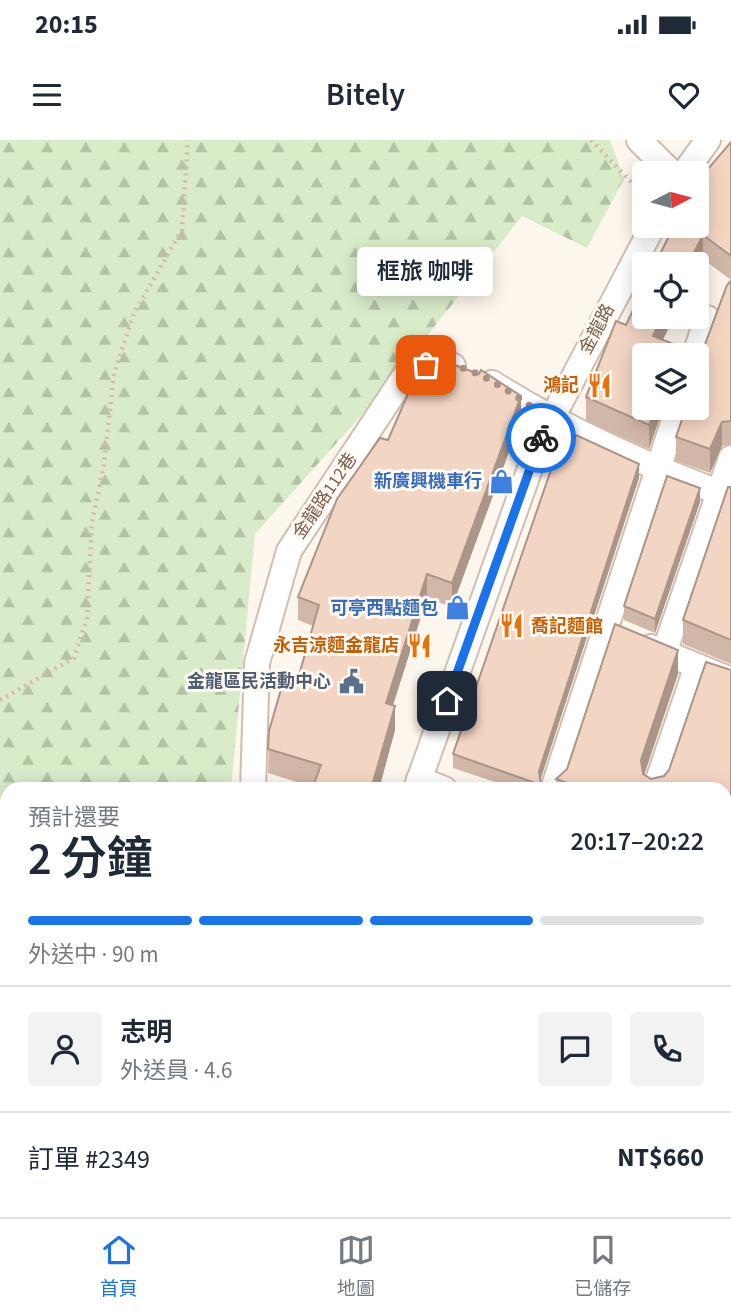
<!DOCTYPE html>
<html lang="zh-TW">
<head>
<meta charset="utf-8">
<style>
	:root { --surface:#fff; --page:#f2f2f3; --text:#1f2937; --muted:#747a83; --line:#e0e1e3; --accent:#1a73e8 }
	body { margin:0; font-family:"Source Sans 3","Noto Sans TC",sans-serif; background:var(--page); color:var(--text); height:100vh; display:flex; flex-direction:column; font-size:26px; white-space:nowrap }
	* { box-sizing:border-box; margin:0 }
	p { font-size:23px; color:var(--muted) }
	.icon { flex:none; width:38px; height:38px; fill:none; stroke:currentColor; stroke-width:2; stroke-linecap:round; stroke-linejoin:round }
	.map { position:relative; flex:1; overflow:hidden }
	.sheet { position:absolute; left:0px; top:642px; width:732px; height:436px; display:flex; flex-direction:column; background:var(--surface); border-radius:21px 21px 0 0; box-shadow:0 4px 18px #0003 }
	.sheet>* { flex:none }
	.needle { width:46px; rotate:84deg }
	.controls { position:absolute; left:632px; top:21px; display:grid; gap:14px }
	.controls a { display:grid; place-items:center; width:77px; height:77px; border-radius:7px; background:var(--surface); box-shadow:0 4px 18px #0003; font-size:35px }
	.pin { position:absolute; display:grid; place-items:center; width:60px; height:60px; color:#fff; margin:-30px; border-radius:14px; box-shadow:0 4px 10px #0006 }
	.courier { position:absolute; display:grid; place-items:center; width:70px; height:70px; margin:-35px; border:5px solid #1a73e8; border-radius:50%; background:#fff; color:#222; box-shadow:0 2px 9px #0007 }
	.bubble { position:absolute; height:49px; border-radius:7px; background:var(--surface); box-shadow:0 4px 18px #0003; font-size:23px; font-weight:600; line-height:49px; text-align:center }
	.summary em { font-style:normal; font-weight:600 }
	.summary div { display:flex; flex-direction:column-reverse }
	.summary { display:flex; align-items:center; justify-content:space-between; height:119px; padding:0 28px }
	h1 { font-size:46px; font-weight:600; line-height:52px }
	.bar { display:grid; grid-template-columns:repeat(4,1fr); gap:10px 7px; align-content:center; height:84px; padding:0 28px }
	.bar i { height:9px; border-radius:5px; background:var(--line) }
	.bar .selected { background:var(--accent) }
	.bar p { grid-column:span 4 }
	.line { display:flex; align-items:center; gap:18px; padding:0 28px; border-top:2px solid var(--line) }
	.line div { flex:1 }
	.round { display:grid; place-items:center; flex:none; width:74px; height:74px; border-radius:7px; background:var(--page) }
	.status { display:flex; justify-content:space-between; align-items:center; height:49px; padding:0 35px; background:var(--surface); direction:ltr }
	.status svg { height:19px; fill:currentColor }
	header { display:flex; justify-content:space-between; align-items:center; height:91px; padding:0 28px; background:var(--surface); font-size:32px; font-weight:600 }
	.tabs { display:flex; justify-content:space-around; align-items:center; height:98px; border-top:2px solid var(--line); background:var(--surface); font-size:19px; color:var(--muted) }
	.tabs a { display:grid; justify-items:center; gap:4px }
	.tabs .selected { color:var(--accent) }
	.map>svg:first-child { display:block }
</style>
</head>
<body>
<div class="status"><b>20:15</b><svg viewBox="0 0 49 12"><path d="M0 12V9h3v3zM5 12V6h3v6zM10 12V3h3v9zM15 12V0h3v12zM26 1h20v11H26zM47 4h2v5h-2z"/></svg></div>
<header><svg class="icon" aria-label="menu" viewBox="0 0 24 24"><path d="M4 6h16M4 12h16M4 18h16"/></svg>Bitely<svg class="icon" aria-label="heart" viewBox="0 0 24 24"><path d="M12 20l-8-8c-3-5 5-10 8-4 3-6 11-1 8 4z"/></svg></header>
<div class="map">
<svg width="731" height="1077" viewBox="0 0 731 1077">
	<defs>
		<pattern id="forest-firs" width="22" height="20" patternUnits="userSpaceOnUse" patternTransform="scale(1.75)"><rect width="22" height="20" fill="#d8ecc9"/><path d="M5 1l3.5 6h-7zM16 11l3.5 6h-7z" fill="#b4c2a5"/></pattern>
	</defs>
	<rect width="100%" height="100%" fill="#fdf6ec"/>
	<path fill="#f3e8fa" d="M7,969V1071H232L231,1077H0V971Z"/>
	<path fill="url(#forest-firs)" d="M0,0H610L624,39L587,108L522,76L385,249L255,394L231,649H7V969L0,971Z"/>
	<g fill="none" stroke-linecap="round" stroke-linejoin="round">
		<defs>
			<g id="minor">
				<path d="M639,0L672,33"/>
				<path d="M684,33L708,0"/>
				<path d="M695,215L707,178"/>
				<path d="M492,243C568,291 647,326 731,357"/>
				<path d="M651,507L731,540"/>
				<path d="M664,513L731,318"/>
				<path d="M419,639L444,649"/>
				<path d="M253,649L257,523L289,411L410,228L443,222L453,226"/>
				<path d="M416,649L539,303L653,86"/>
				<path d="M553,649L678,268"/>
				<path d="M655,649L697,526"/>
				<path d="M724,744L731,724"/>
				<path d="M724,980L731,979"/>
				<path d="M724,1014L731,1012"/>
				<path d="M476,1071L480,1077"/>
				<path d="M602,1071L603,1077"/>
				<path d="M290,1077L292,1071"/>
			</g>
		</defs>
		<use href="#minor" stroke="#d1beb0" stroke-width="28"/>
		<g stroke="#d9b8a5" stroke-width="4.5" stroke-dasharray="2 5" stroke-linecap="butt">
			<path d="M591,0L631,42L644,51"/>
			<path d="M0,560L74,518L87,478L92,382L104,325L114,233L134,173L182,90L188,0"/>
			<path d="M71,1071H85"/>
		</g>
		<use href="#minor" stroke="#fff" stroke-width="24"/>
	</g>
	<g fill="#d1b7a8">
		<path d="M731,2V140L703,119L696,132V124H655Z"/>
		<path d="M731,141V305L722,306L710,333L676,321V297L696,268V215L644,268H663L649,309L586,281V257L626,185L644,177H674L663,200L701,215Z"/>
		<path d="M521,279L452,467L427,458L393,565L395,590L379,649L313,647L268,633L269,591L297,542L313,486L298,480V457L388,300Z"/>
		<path d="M639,338L540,640L541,649H516L453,628V614Z"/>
		<path d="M731,347V524L683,504V480Z"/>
		<path d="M700,362L655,493L624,480V466Z"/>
		<path d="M615,484L678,510V534L644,635L651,639L664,636L669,630L706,522L731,530V680L724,698V649H556V639L567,629Z"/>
		<path d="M731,745V958L724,959V763Z"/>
		<path d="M322,1071H454V1073L463,1077H322Z"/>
		<path d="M492,1071H590L591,1077H492Z"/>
		<path d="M632,1071H688L689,1077H633Z"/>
	</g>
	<g fill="#aa9588">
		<path d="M703,95V119L696,132V124H688Z"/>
		<path d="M662,177H674L655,215L653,196Z"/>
		<path d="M521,256V279L452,467V443Z"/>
		<path d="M655,268H663L649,309V285Z"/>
		<path d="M722,282V306L710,333V309Z"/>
		<path d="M639,324V338L539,644V631Z"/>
		<path d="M700,348V362L655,493V479Z"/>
		<path d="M427,434V458L386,587V563Z"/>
		<path d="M678,510V534L641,644V620Z"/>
		<path d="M395,566V590L379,649H373V642Z"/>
		<path d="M731,656V680L724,698V674Z"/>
		<path d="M253,1071H258L257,1077H252Z"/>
	</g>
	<g fill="#f3d5c3" stroke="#aa9588" stroke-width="2">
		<path d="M731,2V116L703,95L688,124H655L674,86H696V43Z"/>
		<path d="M731,141V281L722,282L710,309L676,297L686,268H696V215H644V268H655L649,285L586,257L616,181L626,185L644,147V177H662L653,196L701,215L727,145Z"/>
		<path d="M430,216L479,234L481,230L521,256L452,443L427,434L386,563L395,566L373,642H379L376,649H312L321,625L268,609L269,591L284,539L297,542L319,465L298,457L337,359L380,298L388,300L424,217Z"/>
		<path d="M563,295L574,299L576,295L639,324L539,631L541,645L453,614Z"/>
		<path d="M667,336L700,348L655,479L624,466Z"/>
		<path d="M728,347H731V500L683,480Z"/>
		<path d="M615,484L678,510L641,620L643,634L651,639L664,636L669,630L706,522L731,530V656L724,674V649H584L556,639L567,629Z"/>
		<path d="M731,745V930H724V763Z"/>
		<path d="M93,1071H174V1077H94Z"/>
		<path d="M231,1071H253L252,1077H229Z"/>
		<path d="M331,1071H448L463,1077H339Z"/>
		<path d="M497,1071H590L591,1077H498Z"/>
		<path d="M636,1071H688L689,1077H637Z"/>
	</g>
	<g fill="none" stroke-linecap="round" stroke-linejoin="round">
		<path stroke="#a89285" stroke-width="7" stroke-dasharray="0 12.6" d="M426,225C469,217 515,257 550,279L541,298"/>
		<path stroke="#1a73e8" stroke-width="9" d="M447,561L541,298"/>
	</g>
	<defs>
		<symbol id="restaurant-bare" viewBox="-9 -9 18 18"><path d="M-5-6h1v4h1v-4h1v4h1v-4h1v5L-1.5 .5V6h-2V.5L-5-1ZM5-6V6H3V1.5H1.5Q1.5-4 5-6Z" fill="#e8710a" stroke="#fffaf3" stroke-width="2.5" paint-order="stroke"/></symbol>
		<symbol id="shop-bare" viewBox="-9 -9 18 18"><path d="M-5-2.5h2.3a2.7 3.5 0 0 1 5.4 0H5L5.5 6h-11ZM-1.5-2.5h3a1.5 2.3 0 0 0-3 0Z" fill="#3f7fe0" stroke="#fffaf3" stroke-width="2.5" paint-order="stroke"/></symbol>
		<symbol id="civic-bare" viewBox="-9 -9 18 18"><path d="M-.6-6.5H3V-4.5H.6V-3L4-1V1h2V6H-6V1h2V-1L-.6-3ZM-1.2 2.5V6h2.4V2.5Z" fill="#5c6f8a" stroke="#fffaf3" stroke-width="2.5" paint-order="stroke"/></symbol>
	</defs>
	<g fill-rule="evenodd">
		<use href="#restaurant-bare" x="582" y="228" width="35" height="35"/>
		<use href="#shop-bare" x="484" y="324" width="35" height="35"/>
		<use href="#shop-bare" x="440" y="450" width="35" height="35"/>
		<use href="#restaurant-bare" x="494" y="468" width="35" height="35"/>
		<use href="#restaurant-bare" x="402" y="488" width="35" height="35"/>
		<use href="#civic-bare" x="334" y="524" width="35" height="35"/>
	</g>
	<g text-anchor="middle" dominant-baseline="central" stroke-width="6" stroke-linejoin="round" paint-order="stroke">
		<g font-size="18" fill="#7a5c4d" stroke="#fffaf3">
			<text transform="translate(597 189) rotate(-62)">金龍路</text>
			<text transform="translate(325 356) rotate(-56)">金龍路112巷</text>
		</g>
		<g font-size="18" font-weight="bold" fill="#c56008" stroke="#fffaf3" text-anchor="end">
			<text x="579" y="245">鴻記</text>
			<text x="531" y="486" text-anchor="start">喬記麵館</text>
			<text x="399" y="505">永吉涼麵金龍店</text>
		</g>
		<g font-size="18" font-weight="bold" fill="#366cbe" stroke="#fffaf3" text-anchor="end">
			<text x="482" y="341">新廣興機車行</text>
			<text x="438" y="468">可亭西點麵包</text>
		</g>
		<g font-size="18" font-weight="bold" fill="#4e5e75" stroke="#fffaf3" text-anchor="end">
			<text x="331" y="541">金龍區民活動中心</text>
		</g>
	</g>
</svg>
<div class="controls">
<a><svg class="needle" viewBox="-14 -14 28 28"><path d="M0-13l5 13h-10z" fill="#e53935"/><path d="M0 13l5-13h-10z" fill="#747a83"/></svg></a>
<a><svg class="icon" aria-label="locate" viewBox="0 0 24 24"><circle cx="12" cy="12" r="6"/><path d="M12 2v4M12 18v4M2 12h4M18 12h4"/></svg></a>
<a><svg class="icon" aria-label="layers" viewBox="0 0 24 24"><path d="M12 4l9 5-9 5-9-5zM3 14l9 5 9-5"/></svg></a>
</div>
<div class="pin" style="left:426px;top:225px;background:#ea580c"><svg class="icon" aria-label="bag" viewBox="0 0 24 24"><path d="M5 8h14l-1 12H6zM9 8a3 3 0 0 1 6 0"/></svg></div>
<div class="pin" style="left:447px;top:561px;background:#1f2937"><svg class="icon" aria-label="home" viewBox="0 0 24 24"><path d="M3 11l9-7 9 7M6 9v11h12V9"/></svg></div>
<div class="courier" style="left:541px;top:298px"><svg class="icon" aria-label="bike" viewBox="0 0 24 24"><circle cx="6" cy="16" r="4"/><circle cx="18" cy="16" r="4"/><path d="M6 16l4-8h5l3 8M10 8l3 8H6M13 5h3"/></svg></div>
<div class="bubble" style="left:357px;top:107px;width:136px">框旅 咖啡</div>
<section class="sheet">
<div class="summary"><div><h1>2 分鐘</h1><p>預計還要</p></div><em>20:17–20:22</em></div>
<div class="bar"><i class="selected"></i><i class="selected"></i><i class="selected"></i><i></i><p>外送中 · 90 m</p></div>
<div class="line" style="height:126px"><a class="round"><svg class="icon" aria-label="person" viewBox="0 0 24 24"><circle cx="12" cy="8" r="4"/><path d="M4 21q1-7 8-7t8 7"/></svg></a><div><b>志明</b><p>外送員 · 4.6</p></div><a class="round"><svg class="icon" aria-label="chat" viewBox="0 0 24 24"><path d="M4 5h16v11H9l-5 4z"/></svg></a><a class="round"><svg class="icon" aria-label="phone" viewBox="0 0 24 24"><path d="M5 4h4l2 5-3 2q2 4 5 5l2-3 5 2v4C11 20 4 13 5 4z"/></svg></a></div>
<div class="line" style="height:91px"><div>訂單 #2349</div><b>NT$660</b></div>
</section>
</div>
<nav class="tabs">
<a class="selected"><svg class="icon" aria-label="home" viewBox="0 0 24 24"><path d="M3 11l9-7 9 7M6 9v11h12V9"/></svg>首頁</a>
<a><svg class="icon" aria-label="map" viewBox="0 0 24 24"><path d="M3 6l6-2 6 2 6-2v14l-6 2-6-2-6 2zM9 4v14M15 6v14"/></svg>地圖</a>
<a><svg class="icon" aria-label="saved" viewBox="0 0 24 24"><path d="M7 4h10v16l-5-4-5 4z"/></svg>已儲存</a>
</nav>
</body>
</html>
